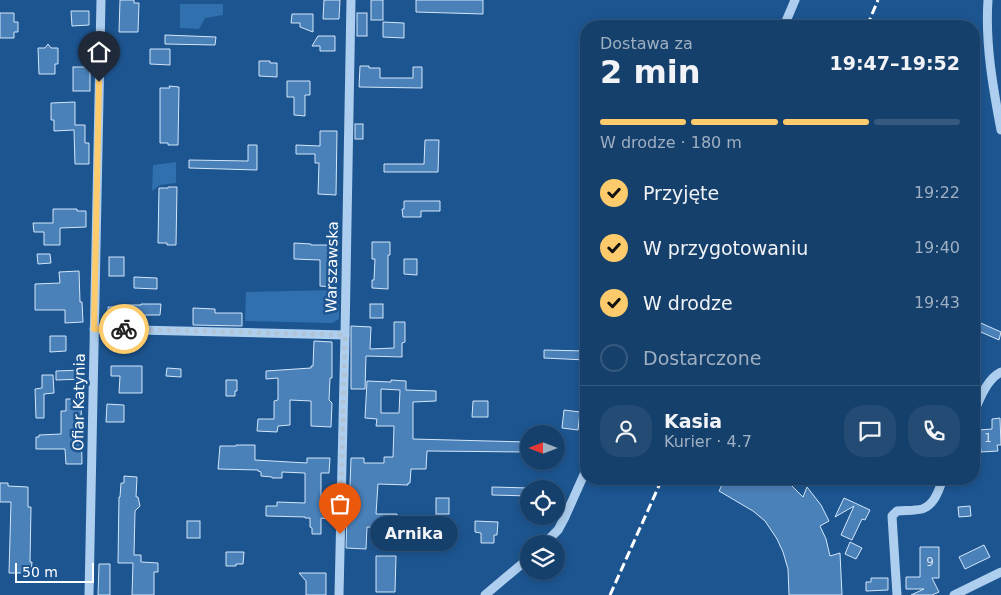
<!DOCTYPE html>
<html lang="pl">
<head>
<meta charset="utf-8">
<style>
	:root { --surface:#16406c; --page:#234b74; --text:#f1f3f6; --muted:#9eafc2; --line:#35597f; --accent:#fdcb6b }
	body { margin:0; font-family:"DejaVu Sans",sans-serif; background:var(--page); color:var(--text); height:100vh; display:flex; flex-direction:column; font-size:19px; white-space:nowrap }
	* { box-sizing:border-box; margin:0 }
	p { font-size:16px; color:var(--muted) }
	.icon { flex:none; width:28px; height:28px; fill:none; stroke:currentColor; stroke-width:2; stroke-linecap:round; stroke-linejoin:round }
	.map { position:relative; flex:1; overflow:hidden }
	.panel { position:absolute; left:580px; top:20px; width:400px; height:465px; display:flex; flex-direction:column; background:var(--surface); border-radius:20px; box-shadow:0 2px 8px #0003,0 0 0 1px var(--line) }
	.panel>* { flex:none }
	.needle { width:32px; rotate:270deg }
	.tools { position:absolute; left:520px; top:425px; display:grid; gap:10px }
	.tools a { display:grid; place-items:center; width:45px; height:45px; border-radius:50%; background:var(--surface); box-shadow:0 2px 8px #0003,0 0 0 1px var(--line); font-size:25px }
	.scale { position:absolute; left:15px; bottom:12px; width:79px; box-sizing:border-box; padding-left:5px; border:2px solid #fff; border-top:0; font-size:14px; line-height:18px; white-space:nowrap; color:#fff; -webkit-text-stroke:4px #1d5590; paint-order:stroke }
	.pin { position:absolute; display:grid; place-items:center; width:42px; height:42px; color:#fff; margin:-51px -21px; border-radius:50% 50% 50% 0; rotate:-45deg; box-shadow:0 0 5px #0007 }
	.pin .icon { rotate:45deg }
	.courier { position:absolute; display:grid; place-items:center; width:50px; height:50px; margin:-25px; border:4px solid #fdcb6b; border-radius:50%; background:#fff; color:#222; box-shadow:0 1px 6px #0007 }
	.bubble { position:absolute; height:35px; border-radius:18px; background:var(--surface); box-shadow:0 2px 8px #0003,0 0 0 1px var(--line); font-size:16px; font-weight:700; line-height:35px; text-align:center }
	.summary em { font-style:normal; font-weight:700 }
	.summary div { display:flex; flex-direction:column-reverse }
	.summary { display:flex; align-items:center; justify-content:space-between; height:85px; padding:0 20px }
	h1 { font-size:32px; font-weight:700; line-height:38px }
	.bar { display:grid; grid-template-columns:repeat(4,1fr); gap:8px 5px; align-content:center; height:60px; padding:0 20px }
	.bar i { height:6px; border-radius:4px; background:var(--line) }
	.bar .selected { background:var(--accent) }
	.bar p { grid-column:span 4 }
	.line { display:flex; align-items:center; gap:12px; padding:0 20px; border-top:1px solid var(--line) }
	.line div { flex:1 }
	.round { display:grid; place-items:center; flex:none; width:52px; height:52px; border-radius:20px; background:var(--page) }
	ol { padding:0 20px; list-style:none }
	li { display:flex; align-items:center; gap:15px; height:55px }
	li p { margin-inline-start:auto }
	li .icon { padding:5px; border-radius:50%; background:var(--accent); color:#111; stroke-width:4 }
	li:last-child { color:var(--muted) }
	li i { width:28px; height:28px; border:2px solid var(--line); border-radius:50% }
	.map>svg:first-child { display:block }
</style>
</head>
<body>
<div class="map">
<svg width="1001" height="595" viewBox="0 0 1001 595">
	<rect width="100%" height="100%" fill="#1d5590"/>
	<g fill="#3070ae">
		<path d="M180,4H223V15L205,18L199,29L180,28Z"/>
		<path d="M176,162V183L160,185L152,191L153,165Z"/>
		<path d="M339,290V319L332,323L245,321L246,292Z"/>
	</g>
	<g fill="#4a81b9" stroke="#d3e6fa" fill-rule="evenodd">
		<path d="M120,0H134V3H139L138,32H119Z"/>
		<path d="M324,0H340L339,19H323Z"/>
		<rect x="371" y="0" width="12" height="20"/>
		<path d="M416,0H483V14L416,12Z"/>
		<path d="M71,11H89V25L72,26Z"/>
		<path d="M0,13H14V22H18V32H14V38H0Z"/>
		<rect x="357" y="13" width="10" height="23"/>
		<path d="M292,14H313V32L300,27V23H291Z"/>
		<path d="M383,22L404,23V38L383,37Z"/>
		<path d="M165,35L216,37L215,45L165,44Z"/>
		<path d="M318,36H335V51H320V46H312Z"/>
		<path d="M48,44L51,48H58V64H55V74H39L38,48H45Z"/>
		<path d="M150,49H170V65L150,64Z"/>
		<path d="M259,61H270V63H277V77L259,76Z"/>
		<path d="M360,66H369V68H380V78H413V67H422V88L359,87Z"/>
		<rect x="73" y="67" width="17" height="24"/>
		<path d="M287,81H310V95H305V116L294,115V97H287Z"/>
		<path d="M169,86L179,87L178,145H168V143H160V88H170Z"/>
		<path d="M75,102V125H85V143H89V164H75L74,130L54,131V120H51V103Z"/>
		<rect x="355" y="124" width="8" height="15"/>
		<path d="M320,131H337L336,195L318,194L319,163H315V154H296V145L320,146Z"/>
		<path d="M425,140H439L438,172H384V164H424Z"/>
		<path d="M248,145H257V170L189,168V160L248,161Z"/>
		<path d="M168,187H177L176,245H167V243H158L159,188H168Z"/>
		<path d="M404,201H440V211H421V217H403L402,209H404Z"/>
		<path d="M53,209H77V211H86V227L60,228V245H44V232H34L33,223H53Z"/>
		<path d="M372,242H390V255H388V289L372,288V280H374L375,259H372Z"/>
		<path d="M294,243L311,244V245H337L335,287L320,286V260L294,259Z"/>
		<path d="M37,254H50L51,263L38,264Z"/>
		<rect x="109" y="257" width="15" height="19"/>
		<path d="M404,259H417V275L404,274Z"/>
		<path d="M79,271L80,302H82L83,322L65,323V310H35V284L60,283L59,272Z"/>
		<path d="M134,277L157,278V289L134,288Z"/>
		<path d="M141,304H161L160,315H145V324L111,323L108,320V307H124V305H141Z"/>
		<rect x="370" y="304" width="13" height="14"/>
		<path d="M193,308L215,309V313H242V326L193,325Z"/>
		<path d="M974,320L1001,332L999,340L974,329Z"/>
		<path d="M394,322H405V342L402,343V357L366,356L365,389H351V326L371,327L370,349L394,348Z"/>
		<path d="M50,336H66V351L50,352Z"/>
		<path d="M314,341L332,342V378H330L329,400L332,403L331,427L311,426V401L290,400V425L278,426L277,432L257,431L258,419H274V401L278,400V378L266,379V371L311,368V366H313Z"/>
		<path d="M544,350L586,351V360L544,358Z"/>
		<path d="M111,366H142V393H119L120,376H111Z"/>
		<path d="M167,368L181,369V377L166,376Z"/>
		<path d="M84,370V379L56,380V371Z"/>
		<path d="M42,375H53L54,393L44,394V418H36L35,389L42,388Z"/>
		<path d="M226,380H237V391H235V396H226Z"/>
		<path d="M391,380L406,381V390L436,391V401L413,402V439L527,442V452L427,451L426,469H411L410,483H408V485L378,484L376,514H397V523H385V528L367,527L366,549L346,548L347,513H349L351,458H364V463H384V457H393L394,426H376L377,419L365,418L367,381L391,382ZM381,389L400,390L399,413H381Z"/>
		<path d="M66,399H82L81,417L82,464H66L65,449H36V437H39V435L61,434V411H66Z"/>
		<path d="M473,401H488V417H472Z"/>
		<path d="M107,404L124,405V422H106Z"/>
		<path d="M564,410L580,412L578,430L562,428Z"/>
		<path d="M1000,418L1001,445H997L998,451L981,452L979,430L992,429V419Z"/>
		<path d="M236,445H255V460L307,463V458H330L329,473H321V506H328V519L321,518V534H312V528L310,527V518H305V517L266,516V506H277V502L305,503V473L282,472V478H272V477L261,476V472L258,471V470L218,469L220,446H236Z"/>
		<path d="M124,476L137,477L136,497H138L140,506L135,511L134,555H141V562L158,563V572H154V595H132L133,563H118L119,497H120L121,483H124Z"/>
		<path d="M725,479H785L803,497L807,487L821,505L829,521L820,526L826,539L830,556L840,553L842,595H789L788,569L783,552L777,539L765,521L753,511L719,491Z"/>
		<path d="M0,483H8V486L28,487V507H31L30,562H32L31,573H9L11,502H0Z"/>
		<path d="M492,487L529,488V496L492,495Z"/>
		<rect x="436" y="498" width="13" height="16"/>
		<path d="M844,498L870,510L865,520L862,519L852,540L841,535L854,506L835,517Z"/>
		<path d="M970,506L971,516L959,517L958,507Z"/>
		<rect x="187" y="521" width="13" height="17"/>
		<path d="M475,521L498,522L497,535H494V543H481V533L475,532Z"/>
		<path d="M850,542L862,548L856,559L845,554Z"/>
		<path d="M984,545L990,557L965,569L959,557Z"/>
		<path d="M920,547H939V578H932L939,592L932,595H911L924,589H906V577H920Z"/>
		<path d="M226,552H244L243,564H236V566H226Z"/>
		<path d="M376,556H396L395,592H376Z"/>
		<path d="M99,564H110V595H98Z"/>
		<path d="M299,573H326V595H306V581Z"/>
		<path d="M871,578H888V590L866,591V582H871Z"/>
	</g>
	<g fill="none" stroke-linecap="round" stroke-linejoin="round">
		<g stroke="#adceee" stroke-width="9">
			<path d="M988,0C985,43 993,88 1001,130"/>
			<path d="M784,26L795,0"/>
			<path d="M94,329L345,335"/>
			<path d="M974,412C980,398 987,379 1001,372"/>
			<path d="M544,544L558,530L565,517L586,470"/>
			<path d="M89,595L101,0"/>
			<path d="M339,595L345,335L351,0"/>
			<path d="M485,595L529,558"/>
			<path d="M897,595L892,516L897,511C905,510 914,511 922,509C935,505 939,489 943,479"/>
			<path d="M954,595L1001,572"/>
		</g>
		<g stroke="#fff" stroke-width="3" stroke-dasharray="9 4" stroke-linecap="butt">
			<path d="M867,26L878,0"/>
			<path d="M610,595L662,479"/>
		</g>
	</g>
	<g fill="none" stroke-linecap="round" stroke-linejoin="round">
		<path stroke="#b0c4d8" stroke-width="5" stroke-dasharray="0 9" d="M124,329L345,335L340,534"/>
		<path stroke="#fdcb6b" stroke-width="6" d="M99,82L94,329H124"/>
	</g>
	<g text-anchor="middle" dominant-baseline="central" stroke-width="5" stroke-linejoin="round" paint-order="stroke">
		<g font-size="12" fill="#d2e0ee">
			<text x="988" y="438">1</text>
			<text x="930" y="562">9</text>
		</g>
		<g font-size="15" fill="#fff" stroke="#1d5590">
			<text transform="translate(332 267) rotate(-89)">Warszawska</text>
			<text transform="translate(79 402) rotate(-89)">Ofiar Katynia</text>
		</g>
	</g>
</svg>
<div class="tools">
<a><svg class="needle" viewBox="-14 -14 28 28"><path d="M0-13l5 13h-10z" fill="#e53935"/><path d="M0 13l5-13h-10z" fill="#9eafc2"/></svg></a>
<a><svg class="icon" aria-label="locate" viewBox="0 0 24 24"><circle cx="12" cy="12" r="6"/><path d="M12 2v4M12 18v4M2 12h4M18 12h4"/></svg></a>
<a><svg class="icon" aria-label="layers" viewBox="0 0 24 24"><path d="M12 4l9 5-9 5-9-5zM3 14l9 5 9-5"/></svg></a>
</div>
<div class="scale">50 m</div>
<div class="pin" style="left:340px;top:534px;background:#ea580c"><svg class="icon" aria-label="bag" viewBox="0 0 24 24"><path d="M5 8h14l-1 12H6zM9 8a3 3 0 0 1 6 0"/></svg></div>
<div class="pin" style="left:99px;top:82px;background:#1f2937"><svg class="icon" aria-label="home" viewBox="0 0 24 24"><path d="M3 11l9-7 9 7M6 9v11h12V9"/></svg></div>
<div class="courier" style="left:124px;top:329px"><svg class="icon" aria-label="bike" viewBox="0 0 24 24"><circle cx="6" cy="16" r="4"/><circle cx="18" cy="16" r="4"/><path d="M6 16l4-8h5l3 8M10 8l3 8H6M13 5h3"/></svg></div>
<div class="bubble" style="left:370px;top:516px;width:88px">Arnika</div>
<section class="panel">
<div class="summary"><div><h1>2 min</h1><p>Dostawa za</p></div><em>19:47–19:52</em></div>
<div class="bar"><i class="selected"></i><i class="selected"></i><i class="selected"></i><i></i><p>W drodze · 180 m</p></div>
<ol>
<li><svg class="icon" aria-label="check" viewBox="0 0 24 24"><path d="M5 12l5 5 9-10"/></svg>Przyjęte<p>19:22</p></li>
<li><svg class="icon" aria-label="check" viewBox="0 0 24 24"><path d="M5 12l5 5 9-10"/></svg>W przygotowaniu<p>19:40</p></li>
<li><svg class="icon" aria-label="check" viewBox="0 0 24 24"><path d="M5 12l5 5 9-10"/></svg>W drodze<p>19:43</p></li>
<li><i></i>Dostarczone</li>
</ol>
<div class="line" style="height:90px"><a class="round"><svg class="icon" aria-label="person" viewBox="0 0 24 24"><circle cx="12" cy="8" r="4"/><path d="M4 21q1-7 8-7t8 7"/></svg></a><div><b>Kasia</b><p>Kurier · 4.7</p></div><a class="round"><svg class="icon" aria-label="chat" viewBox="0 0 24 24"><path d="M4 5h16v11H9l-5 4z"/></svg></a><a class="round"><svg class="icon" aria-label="phone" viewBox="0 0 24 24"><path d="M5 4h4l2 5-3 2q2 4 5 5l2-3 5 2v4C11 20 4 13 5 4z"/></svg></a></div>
</section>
</div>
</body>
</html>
